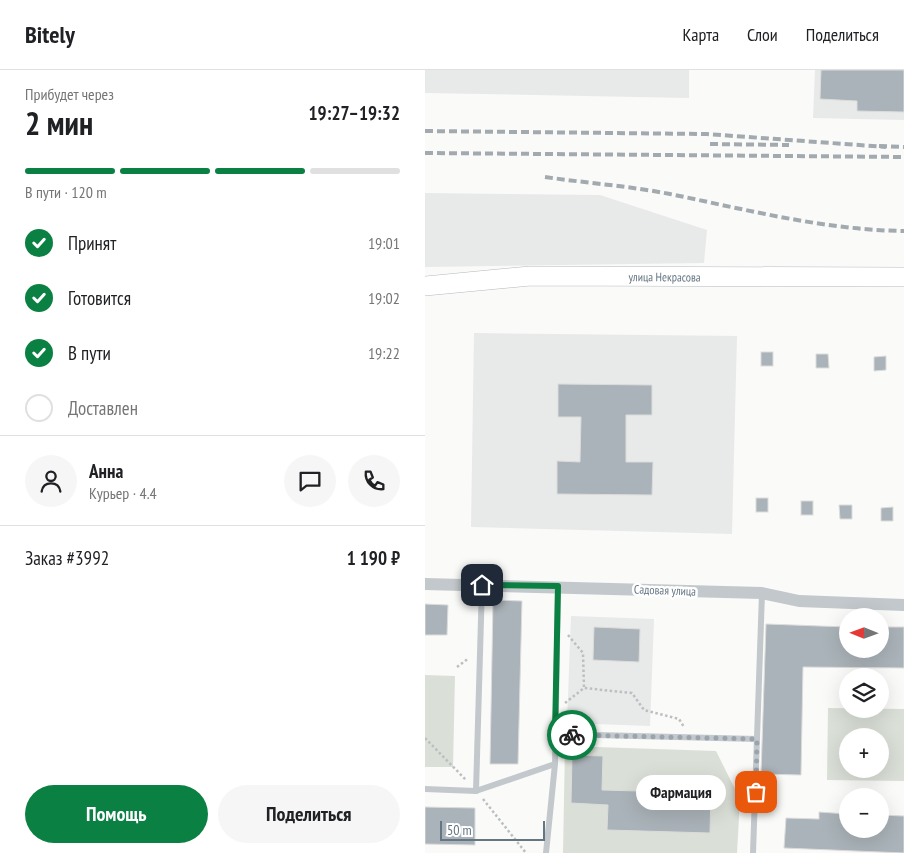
<!DOCTYPE html>
<html lang="ru">
<head>
<meta charset="utf-8">
<style>
	:root { --surface:#fff; --page:#f6f6f6; --text:#202124; --muted:#757577; --line:#e0e0e0; --accent:#0b8043 }
	body { margin:0; font-family:"PT Sans Narrow",sans-serif; background:var(--page); color:var(--text); height:100vh; display:flex; flex-direction:column; font-size:19px; white-space:nowrap }
	* { box-sizing:border-box; margin:0 }
	p { font-size:16px; color:var(--muted) }
	.icon { flex:none; width:28px; height:28px; fill:none; stroke:currentColor; stroke-width:2; stroke-linecap:round; stroke-linejoin:round }
	.map { position:relative; flex:1; overflow:hidden }
	.drawer { display:flex; flex-direction:column; background:var(--surface); width:425px }
	.drawer>* { flex:none }
	.needle { width:32px; rotate:271deg }
	.tools { position:absolute; left:414px; top:538px; display:grid; gap:10px }
	.tools a { display:grid; place-items:center; width:50px; height:50px; border-radius:50%; background:var(--surface); box-shadow:0 5px 20px #0002; font-size:25px }
	.scale { position:absolute; left:15px; bottom:12px; width:105px; box-sizing:border-box; padding-left:5px; border:2px solid #657683; border-top:0; font-size:14px; line-height:18px; white-space:nowrap; color:#657683; -webkit-text-stroke:4px #fff; paint-order:stroke }
	.pin { position:absolute; display:grid; place-items:center; width:42px; height:42px; color:#fff; margin:-21px; border-radius:10px; box-shadow:0 2px 8px #0006 }
	.courier { position:absolute; display:grid; place-items:center; width:50px; height:50px; margin:-25px; border:4px solid #0b8043; border-radius:50%; background:#fff; color:#222; box-shadow:0 1px 6px #0007 }
	.bubble { position:absolute; height:35px; border-radius:18px; background:var(--surface); box-shadow:0 5px 20px #0002; font-size:16px; font-weight:600; line-height:35px; text-align:center }
	.overview em { font-style:normal; font-weight:600 }
	.overview div { display:flex; flex-direction:column-reverse }
	.overview { display:flex; align-items:center; justify-content:space-between; height:85px; padding:0 25px }
	h1 { font-size:32px; font-weight:600; line-height:38px }
	.bar { display:grid; grid-template-columns:repeat(4,1fr); gap:8px 5px; align-content:center; height:60px; padding:0 25px }
	.bar i { height:6px; border-radius:4px; background:var(--line) }
	.bar .selected { background:var(--accent) }
	.bar p { grid-column:span 4 }
	.line { display:flex; align-items:center; gap:12px; padding:0 25px; border-top:1px solid var(--line) }
	.line div { flex:1 }
	.round { display:grid; place-items:center; flex:none; width:52px; height:52px; border-radius:26px; background:var(--page) }
	ol { padding:0 25px; list-style:none }
	li { display:flex; align-items:center; gap:15px; height:55px }
	li p { margin-inline-start:auto }
	li .icon { padding:5px; border-radius:50%; background:var(--accent); color:#fff; stroke-width:4 }
	li:last-child { color:var(--muted) }
	li i { width:28px; height:28px; border:2px solid var(--line); border-radius:50% }
	.action { display:flex; gap:10px; margin-top:auto; padding:10px 25px }
	.action a { flex:1; height:58px; border-radius:30px; background:var(--accent); color:#fff; font-size:20px; font-weight:600; line-height:58px; text-align:center }
	.action a+a { background:var(--page); color:var(--text) }
	header { display:flex; align-items:center; gap:30px; box-sizing:border-box; height:70px; padding:0 25px; background:var(--surface); border-bottom:1px solid var(--line) }
	header strong { font-size:24px }
	nav { display:flex; gap:28px; margin-inline-start:auto; font-size:18px }
	main { display:flex; flex:1; min-height:0 }
	.map>svg:first-child { display:block }
</style>
</head>
<body>
<header>
<strong>Bitely</strong>
<nav><a>Карта</a><a>Слои</a><a>Поделиться</a></nav>
</header>
<main>
<section class="drawer">
<div class="overview"><div><h1>2 мин</h1><p>Прибудет через</p></div><em>19:27–19:32</em></div>
<div class="bar"><i class="selected"></i><i class="selected"></i><i class="selected"></i><i></i><p>В пути · 120 m</p></div>
<ol>
<li><svg class="icon" aria-label="check" viewBox="0 0 24 24"><path d="M5 12l5 5 9-10"/></svg>Принят<p>19:01</p></li>
<li><svg class="icon" aria-label="check" viewBox="0 0 24 24"><path d="M5 12l5 5 9-10"/></svg>Готовится<p>19:02</p></li>
<li><svg class="icon" aria-label="check" viewBox="0 0 24 24"><path d="M5 12l5 5 9-10"/></svg>В пути<p>19:22</p></li>
<li><i></i>Доставлен</li>
</ol>
<div class="line" style="height:90px"><a class="round"><svg class="icon" aria-label="person" viewBox="0 0 24 24"><circle cx="12" cy="8" r="4"/><path d="M4 21q1-7 8-7t8 7"/></svg></a><div><b>Анна</b><p>Курьер · 4.4</p></div><a class="round"><svg class="icon" aria-label="chat" viewBox="0 0 24 24"><path d="M4 5h16v11H9l-5 4z"/></svg></a><a class="round"><svg class="icon" aria-label="phone" viewBox="0 0 24 24"><path d="M5 4h4l2 5-3 2q2 4 5 5l2-3 5 2v4C11 20 4 13 5 4z"/></svg></a></div>
<div class="line" style="height:65px"><div>Заказ #3992</div><b>1 190 ₽</b></div>
<div class="action"><a>Помощь</a><a>Поделиться</a></div>
</section>
<div class="map">
<svg width="479" height="783" viewBox="0 0 479 783">
	<rect width="100%" height="100%" fill="#fafaf8"/>
	<g fill="#e8e9e9">
		<path d="M0,0H264V28L0,23Z"/>
		<path d="M390,0H479V50L388,48Z"/>
		<path d="M0,123L175,125L282,160L279,193L0,197Z"/>
		<path d="M49,263L312,266L307,464L46,457Z"/>
		<path d="M146,546L229,549L225,656L142,653Z"/>
	</g>
	<g fill="#dadfd7" fill-rule="evenodd">
		<path d="M0,605L30,606L28,697H0Z"/>
		<path d="M403,638L479,639V711L402,710ZM422,666H455V699H422Z"/>
		<path d="M140,676L291,681L315,729L312,783H138Z"/>
	</g>
	<g fill="#aab3b9" stroke="#dcdcda">
		<path d="M396,0H479V42L432,41V31L395,29Z"/>
		<rect x="336" y="282" width="12" height="14"/>
		<path d="M391,284H403L404,298H391Z"/>
		<path d="M461,286V300L449,301V287Z"/>
		<path d="M133,314L227,315V345H201V392H228L227,425L132,424V391L155,392L156,347H133Z"/>
		<rect x="331" y="428" width="12" height="14"/>
		<rect x="376" y="431" width="12" height="14"/>
		<path d="M414,435H427V449H415Z"/>
		<path d="M468,437V451H456V438Z"/>
		<path d="M68,530L97,531L93,694H65Z"/>
		<path d="M0,534L23,535L22,565H0Z"/>
		<path d="M341,554L422,557V579H455V557H479V598L378,597L376,705L336,704Z"/>
		<path d="M169,557L215,559L214,592L168,590Z"/>
		<path d="M147,685L178,686L177,720L286,723L285,763L182,760L183,735L146,733Z"/>
		<path d="M0,737L50,738V775L0,774Z"/>
		<path d="M394,742L422,744V759H455V745L479,746V783L359,778L361,748L394,749Z"/>
	</g>
	<g fill="none" stroke-linecap="round" stroke-linejoin="round">
		<defs>
			<g id="secondary">
				<path id="s1" d="M0,216L105,206L479,207"/>
			</g>
		</defs>
		<use href="#secondary" stroke="#b3babf" stroke-width="20"/>
		<g stroke="#bbbfc2" stroke-width="2.5" stroke-dasharray="2.5 2.5" stroke-linecap="butt">
			<path d="M143,565L158,583L159,618"/>
			<path d="M32,597L44,588"/>
			<path d="M140,633L159,618L207,623L219,640L254,649L259,657"/>
			<path d="M0,668L41,710"/>
			<path d="M58,729L101,783"/>
		</g>
		<g stroke="#c3c8cc" stroke-width="6">
			<path d="M130,664L332,669"/>
			<path d="M0,719L51,721L130,694"/>
			<path d="M51,721L57,515"/>
			<path d="M121,783L130,694L133,517"/>
			<path d="M328,783L337,523"/>
		</g>
		<path stroke="#c3c8cc" stroke-width="12" d="M0,514L337,523L374,531L479,535"/>
		<use href="#secondary" stroke="#fff" stroke-width="19"/>
		<g stroke="#a2aab0" stroke-width="4" stroke-dasharray="8 4" stroke-linecap="butt">
			<path d="M0,61L282,64L461,77"/>
			<path d="M285,74L364,75"/>
			<path d="M454,76L479,77"/>
			<path d="M0,83L479,87"/>
			<path d="M120,107C161,113 204,116 245,124C323,140 400,160 479,161"/>
		</g>
	</g>
	<g fill="none" stroke-linecap="round" stroke-linejoin="round">
		<path stroke="#99a4ac" stroke-width="5" stroke-dasharray="0 9" d="M147,665L332,669L331,722"/>
		<path stroke="#0b8043" stroke-width="6" d="M57,515L133,516L130,664L147,665"/>
	</g>
	<g text-anchor="middle" dominant-baseline="central" stroke-width="5" stroke-linejoin="round" paint-order="stroke">
		<g font-size="12" fill="#657683" stroke="#fff">
			<text stroke="none"><textPath href="#s1" startOffset="240">улица Некрасова</textPath></text>
			<text transform="translate(240 520) rotate(2)">Садовая улица</text>
		</g>
	</g>
</svg>
<div class="tools">
<a><svg class="needle" viewBox="-14 -14 28 28"><path d="M0-13l5 13h-10z" fill="#e53935"/><path d="M0 13l5-13h-10z" fill="#757577"/></svg></a>
<a><svg class="icon" aria-label="layers" viewBox="0 0 24 24"><path d="M12 4l9 5-9 5-9-5zM3 14l9 5 9-5"/></svg></a>
<a>+</a>
<a>−</a>
</div>
<div class="scale">50 m</div>
<div class="pin" style="left:331px;top:722px;background:#ea580c"><svg class="icon" aria-label="bag" viewBox="0 0 24 24"><path d="M5 8h14l-1 12H6zM9 8a3 3 0 0 1 6 0"/></svg></div>
<div class="pin" style="left:57px;top:515px;background:#1f2937"><svg class="icon" aria-label="home" viewBox="0 0 24 24"><path d="M3 11l9-7 9 7M6 9v11h12V9"/></svg></div>
<div class="courier" style="left:147px;top:665px"><svg class="icon" aria-label="bike" viewBox="0 0 24 24"><circle cx="6" cy="16" r="4"/><circle cx="18" cy="16" r="4"/><path d="M6 16l4-8h5l3 8M10 8l3 8H6M13 5h3"/></svg></div>
<div class="bubble" style="left:211px;top:705px;width:90px">Фармация</div>
</div>
</main>
</body>
</html>
